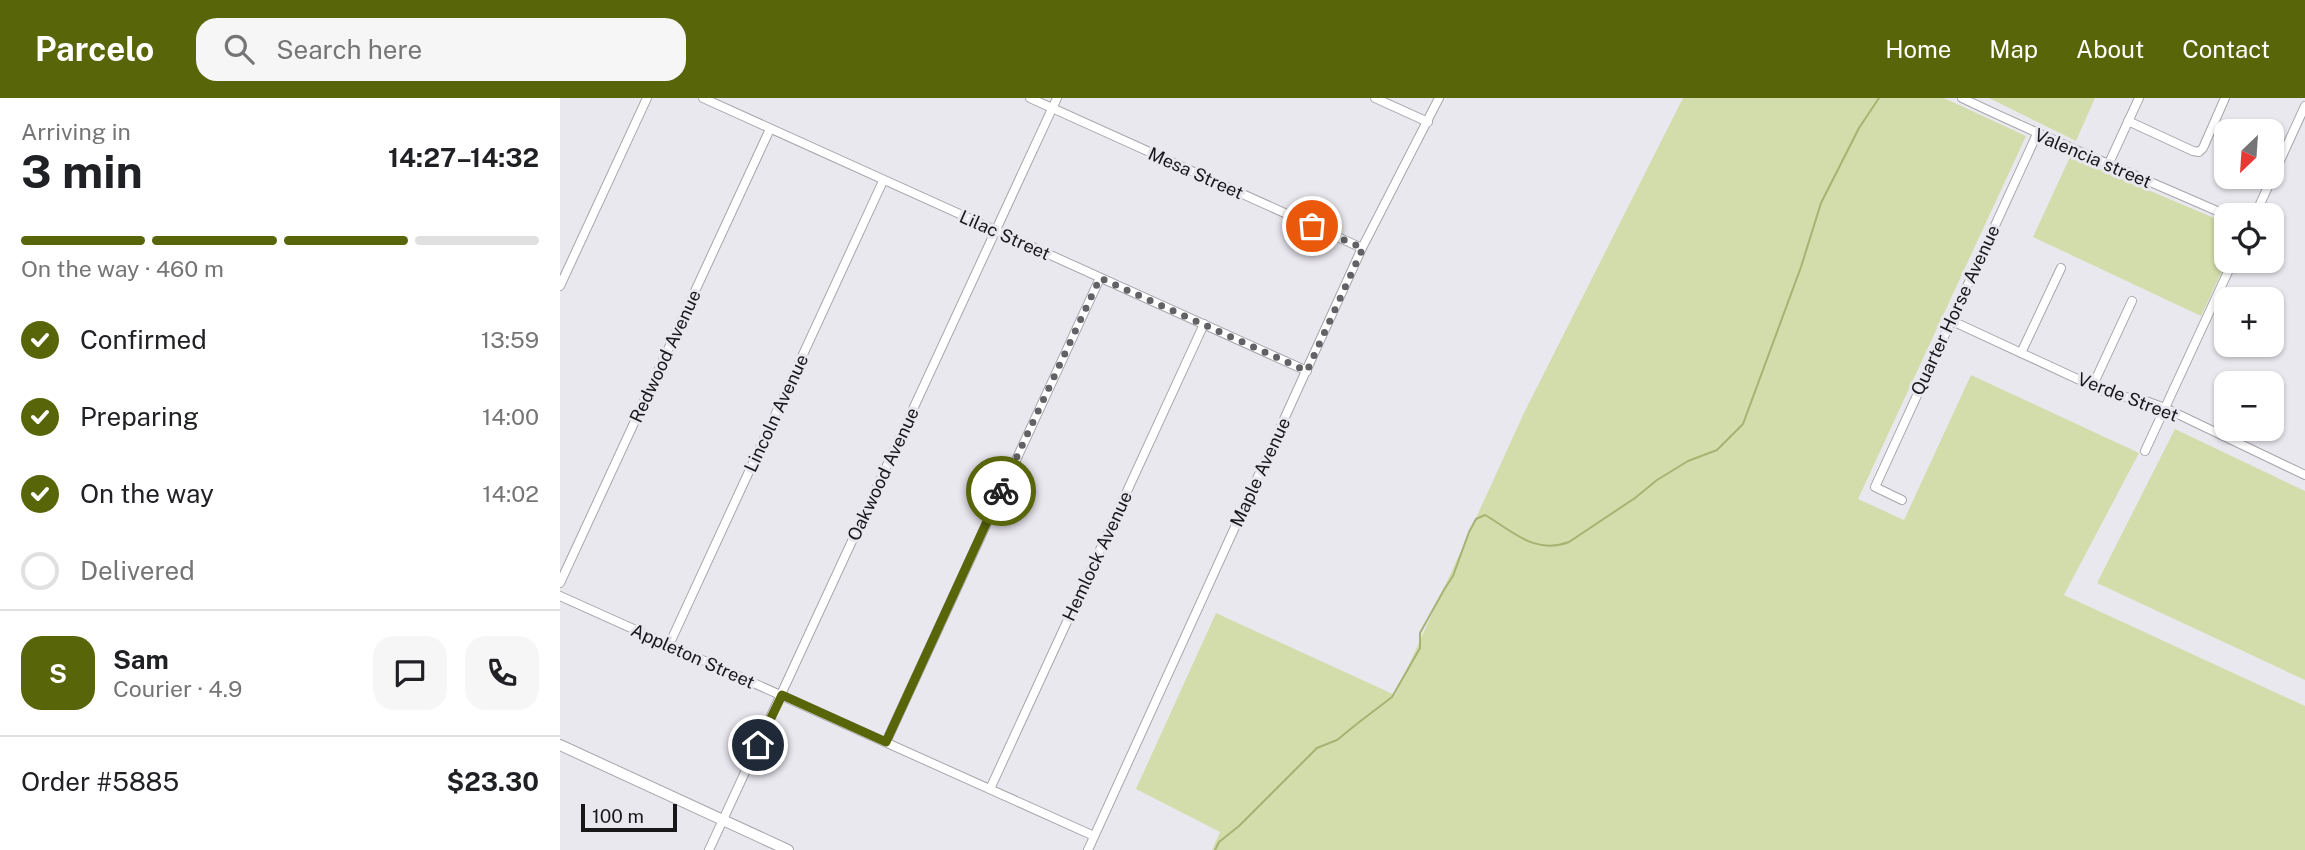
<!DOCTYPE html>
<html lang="en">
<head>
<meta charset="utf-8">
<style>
	:root { --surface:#fff; --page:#f6f6f6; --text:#202124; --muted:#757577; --line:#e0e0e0; --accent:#586509 }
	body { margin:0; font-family:"Public Sans",sans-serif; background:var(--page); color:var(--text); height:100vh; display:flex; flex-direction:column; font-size:26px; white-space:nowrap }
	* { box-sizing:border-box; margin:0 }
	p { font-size:23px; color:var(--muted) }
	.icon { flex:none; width:38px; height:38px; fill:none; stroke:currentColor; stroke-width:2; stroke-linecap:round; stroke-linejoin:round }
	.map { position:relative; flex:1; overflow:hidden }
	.details { display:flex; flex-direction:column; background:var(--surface); width:560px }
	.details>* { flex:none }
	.needle { width:46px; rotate:205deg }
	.fabs { position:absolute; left:1654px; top:21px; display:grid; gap:14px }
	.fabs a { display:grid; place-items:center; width:70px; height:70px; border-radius:14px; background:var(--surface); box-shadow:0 2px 5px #0004; font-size:35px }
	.scale { position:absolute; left:21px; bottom:18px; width:96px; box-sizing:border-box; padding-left:7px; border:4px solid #18181a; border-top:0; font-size:19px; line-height:24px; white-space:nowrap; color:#18181a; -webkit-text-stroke:5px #eae8ef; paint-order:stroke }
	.pin { position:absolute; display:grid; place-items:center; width:60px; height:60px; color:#fff; margin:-30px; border:4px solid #fff; border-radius:50%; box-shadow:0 2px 7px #0007 }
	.courier { position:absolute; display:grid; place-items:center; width:70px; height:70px; margin:-35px; border:5px solid #586509; border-radius:50%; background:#fff; color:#222; box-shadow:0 2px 9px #0007 }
	.headline em { font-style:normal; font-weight:700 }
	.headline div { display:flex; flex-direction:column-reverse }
	.headline { display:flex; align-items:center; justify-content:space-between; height:119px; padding:0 21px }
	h1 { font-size:46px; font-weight:700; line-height:52px }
	.bar { display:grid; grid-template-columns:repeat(4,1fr); gap:10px 7px; align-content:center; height:84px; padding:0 21px }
	.bar i { height:9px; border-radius:5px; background:var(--line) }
	.bar .on { background:var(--accent) }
	.bar p { grid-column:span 4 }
	.line { display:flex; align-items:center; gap:18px; padding:0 21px; border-top:2px solid var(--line) }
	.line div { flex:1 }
	.round { display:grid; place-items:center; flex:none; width:74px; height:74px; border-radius:21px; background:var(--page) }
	ol { padding:0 21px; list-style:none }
	li { display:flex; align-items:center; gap:21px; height:77px }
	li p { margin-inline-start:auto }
	li .icon { padding:7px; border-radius:50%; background:var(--accent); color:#fff; stroke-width:4 }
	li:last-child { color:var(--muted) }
	li i { width:38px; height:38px; border:4px solid var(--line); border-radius:50% }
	header { display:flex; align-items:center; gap:42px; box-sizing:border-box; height:98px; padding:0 35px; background:var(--accent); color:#fff }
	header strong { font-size:33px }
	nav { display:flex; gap:38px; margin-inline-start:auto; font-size:24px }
	.search { width:490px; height:63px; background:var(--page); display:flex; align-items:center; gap:18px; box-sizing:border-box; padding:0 24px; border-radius:21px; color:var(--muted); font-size:26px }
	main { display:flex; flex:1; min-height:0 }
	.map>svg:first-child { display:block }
</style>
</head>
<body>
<header>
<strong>Parcelo</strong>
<div class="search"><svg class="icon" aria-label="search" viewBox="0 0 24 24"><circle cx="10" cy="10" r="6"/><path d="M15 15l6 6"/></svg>Search here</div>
<nav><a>Home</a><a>Map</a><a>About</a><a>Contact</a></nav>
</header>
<main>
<section class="details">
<div class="headline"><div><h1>3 min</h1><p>Arriving in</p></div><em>14:27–14:32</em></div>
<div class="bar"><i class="on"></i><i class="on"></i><i class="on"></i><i></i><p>On the way · 460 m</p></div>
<ol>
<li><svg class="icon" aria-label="check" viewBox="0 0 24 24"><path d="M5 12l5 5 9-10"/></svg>Confirmed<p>13:59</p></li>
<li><svg class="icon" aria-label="check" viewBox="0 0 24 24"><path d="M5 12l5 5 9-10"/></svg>Preparing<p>14:00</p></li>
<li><svg class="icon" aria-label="check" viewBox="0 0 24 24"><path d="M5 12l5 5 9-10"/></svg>On the way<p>14:02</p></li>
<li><i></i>Delivered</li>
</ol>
<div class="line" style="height:126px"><b class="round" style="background:var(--accent);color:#fff">S</b><div><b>Sam</b><p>Courier · 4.9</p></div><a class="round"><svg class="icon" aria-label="chat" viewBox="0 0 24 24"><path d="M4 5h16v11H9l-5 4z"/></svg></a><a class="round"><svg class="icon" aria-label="phone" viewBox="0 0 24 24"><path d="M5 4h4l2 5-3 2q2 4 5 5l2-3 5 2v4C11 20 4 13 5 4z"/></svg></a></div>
<div class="line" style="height:91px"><div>Order #5885</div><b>$23.30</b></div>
</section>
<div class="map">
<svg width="1745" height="752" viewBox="0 0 1745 752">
	<rect width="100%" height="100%" fill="#eae8ef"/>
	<g fill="#d2ddab">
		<path d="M1123,0H1384L1466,38L1298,401L1344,422L1411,277L1579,355L1504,497L1745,608V752H652L660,734L576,691L656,515L835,597L964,315Z"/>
		<path d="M1429,0H1535L1516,43Z"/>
		<path d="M1510,59L1666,125L1667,163L1641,218L1473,139Z"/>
		<path d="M1615,331L1745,393V582L1537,485Z"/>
	</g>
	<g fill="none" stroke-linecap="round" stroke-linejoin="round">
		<path stroke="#a6b373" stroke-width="2" d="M655,752L659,744L679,728L757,650L777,642L798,625L832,599L860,550V535L885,490L893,478L909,434L916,421L925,417C953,433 974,457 1009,444L1075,400L1097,382L1128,363L1157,352L1183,326L1241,169L1261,105L1299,30L1319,0"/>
		<defs>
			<g id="minor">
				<path d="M143,0L747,273"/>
				<path d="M470,0L802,150"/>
				<path d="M815,0L868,24"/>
				<path d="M1402,0C1489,42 1578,78 1666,117"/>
				<path d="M1568,23L1633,53L1639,54L1643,50L1665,0"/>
				<path d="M1549,65L1579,0"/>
				<path d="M1695,117L1745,8"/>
				<path d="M0,188L87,0"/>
				<path d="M1390,222L1552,297L1583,302L1605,310L1745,377"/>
				<path d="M1461,255L1501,170"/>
				<path d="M1533,287L1572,203"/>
				<path d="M1585,353L1673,163"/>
				<path d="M1342,402L1315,389L1477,36"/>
				<path d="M0,485L210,31"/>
				<path d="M0,498L534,738"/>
				<path d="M109,547L323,83"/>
				<path d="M326,644L540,180"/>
				<path d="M430,691L644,226"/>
				<path d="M149,752L497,0"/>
				<path d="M528,752L802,150L879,0"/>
			</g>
			<path id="major" d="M0,647L228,752"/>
		</defs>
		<use href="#minor" stroke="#a7a5ab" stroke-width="10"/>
		<use href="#major" stroke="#a7a5ab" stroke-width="12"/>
		<use href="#minor" stroke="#fff" stroke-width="8"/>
		<use href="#major" stroke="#fff" stroke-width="10"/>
	</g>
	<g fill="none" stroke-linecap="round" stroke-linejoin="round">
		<path stroke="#626165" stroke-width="7" stroke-dasharray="0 12.6" d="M441,393L540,180L747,273L803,150L752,128"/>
		<path stroke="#586509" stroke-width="9" d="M198,647L222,597L326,644L441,393"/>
	</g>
	<g text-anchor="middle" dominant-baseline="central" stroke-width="6" stroke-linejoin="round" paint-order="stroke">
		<g font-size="18" fill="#18181a" stroke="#eae8ef">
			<text transform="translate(1533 60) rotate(23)">Valencia street</text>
			<text transform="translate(636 75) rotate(24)">Mesa Street</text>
			<text transform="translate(445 137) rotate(24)">Lilac Street</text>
			<text transform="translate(1395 212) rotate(-65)">Quarter Horse Avenue</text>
			<text transform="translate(105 258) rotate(-65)">Redwood Avenue</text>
			<text transform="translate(1568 299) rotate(21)">Verde Street</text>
			<text transform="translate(216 315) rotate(-65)">Lincoln Avenue</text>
			<text transform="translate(700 374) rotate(-65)">Maple Avenue</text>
			<text transform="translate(323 376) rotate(-65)">Oakwood Avenue</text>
			<text transform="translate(537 458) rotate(-65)">Hemlock Avenue</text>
			<text transform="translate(133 558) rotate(24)">Appleton Street</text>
		</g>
	</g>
</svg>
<div class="fabs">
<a><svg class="needle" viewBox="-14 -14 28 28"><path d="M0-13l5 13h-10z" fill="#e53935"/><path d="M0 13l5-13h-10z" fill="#757577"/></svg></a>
<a><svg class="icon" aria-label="locate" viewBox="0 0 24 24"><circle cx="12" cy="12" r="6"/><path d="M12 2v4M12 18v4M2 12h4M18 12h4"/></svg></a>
<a>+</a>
<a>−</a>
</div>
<div class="scale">100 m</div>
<div class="pin" style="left:752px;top:128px;background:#ea580c"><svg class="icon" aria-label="bag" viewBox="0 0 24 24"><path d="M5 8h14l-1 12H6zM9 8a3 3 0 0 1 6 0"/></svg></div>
<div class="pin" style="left:198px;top:647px;background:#1f2937"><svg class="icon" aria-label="home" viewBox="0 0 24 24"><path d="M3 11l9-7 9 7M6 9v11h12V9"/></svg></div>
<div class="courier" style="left:441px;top:393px"><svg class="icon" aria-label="bike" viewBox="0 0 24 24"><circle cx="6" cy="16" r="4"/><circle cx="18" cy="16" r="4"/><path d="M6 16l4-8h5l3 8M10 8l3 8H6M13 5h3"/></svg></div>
</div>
</main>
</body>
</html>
